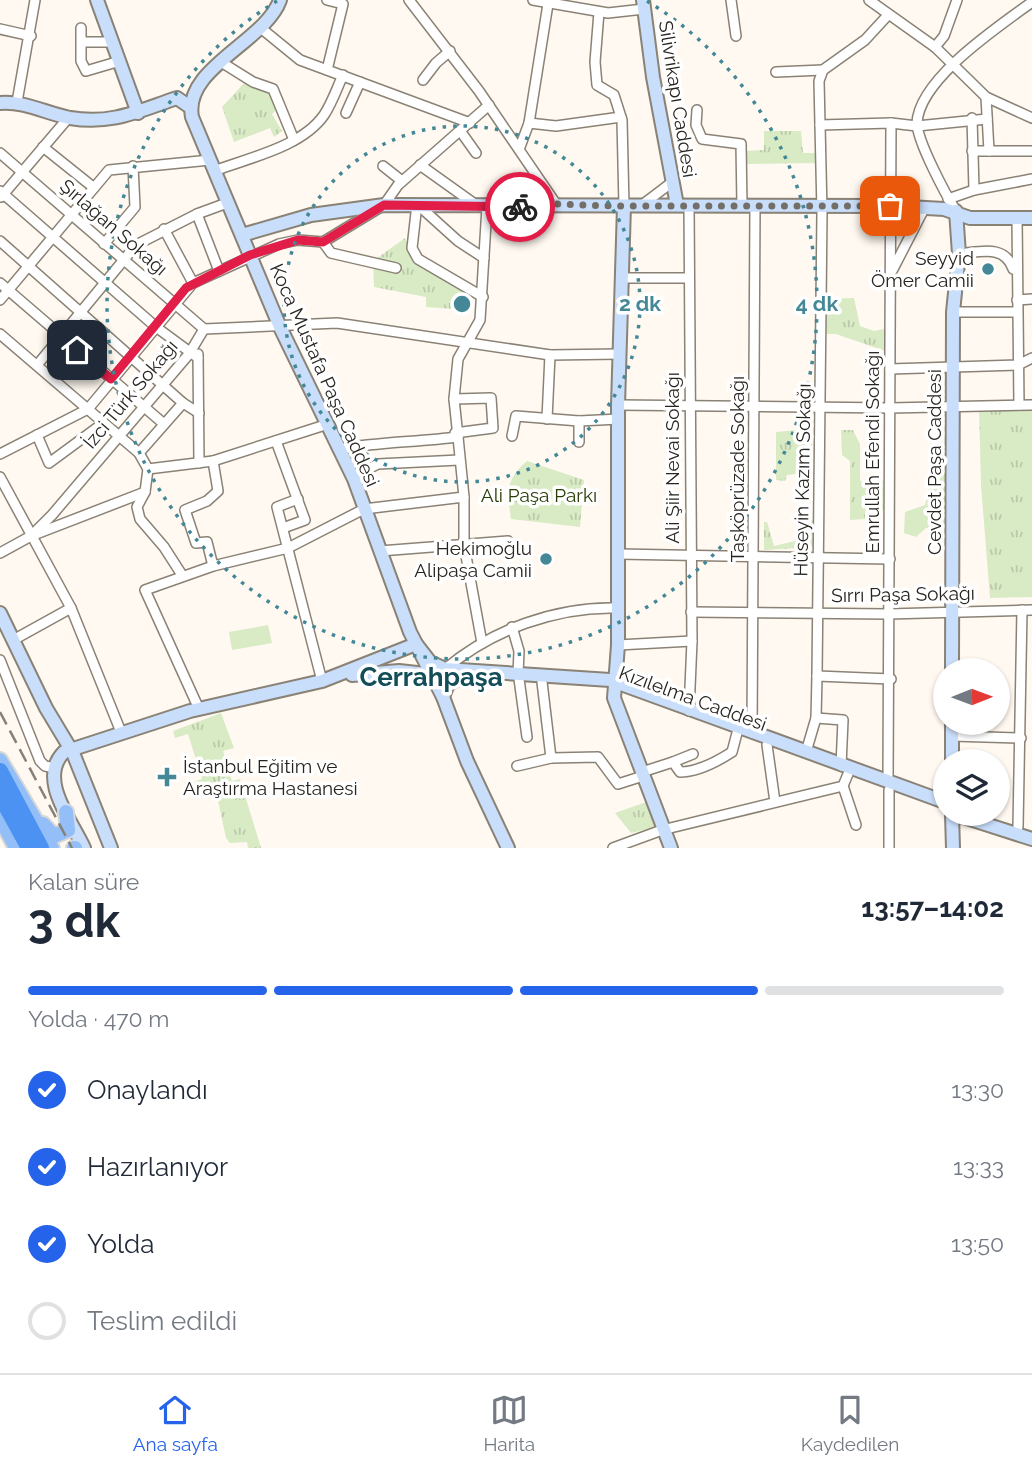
<!DOCTYPE html>
<html lang="tr">
<head>
<meta charset="utf-8">
<style>
	:root { --surface:#fff; --page:#f6f6f7; --text:#1f2937; --muted:#747a83; --line:#e0e1e3; --accent:#2563eb }
	body { margin:0; font-family:Raleway,sans-serif; background:var(--page); color:var(--text); height:100vh; display:flex; flex-direction:column; font-size:26px; white-space:nowrap }
	* { box-sizing:border-box; margin:0 }
	p { font-size:23px; color:var(--muted) }
	.icon { flex:none; width:38px; height:38px; fill:none; stroke:currentColor; stroke-width:2; stroke-linecap:round; stroke-linejoin:round }
	.map { position:relative; height:848px; overflow:hidden }
	.panel { display:flex; flex-direction:column; background:var(--surface); flex:1 }
	.panel>* { flex:none }
	.needle { width:46px; rotate:89deg }
	.controls { position:absolute; left:933px; top:658px; display:grid; gap:14px }
	.controls a { display:grid; place-items:center; width:77px; height:77px; border-radius:50%; background:var(--surface); box-shadow:0 2px 5px #0004; font-size:35px }
	.pin { position:absolute; display:grid; place-items:center; width:60px; height:60px; color:#fff; margin:-30px; border-radius:14px; box-shadow:0 4px 10px #0006 }
	.courier { position:absolute; display:grid; place-items:center; width:70px; height:70px; margin:-35px; border:5px solid #e11d48; border-radius:50%; background:#fff; color:#222; box-shadow:0 2px 9px #0007 }
	.head em { font-style:normal; font-weight:700 }
	.head div { display:flex; flex-direction:column-reverse }
	.head { display:flex; align-items:center; justify-content:space-between; height:119px; padding:0 28px }
	h1 { font-size:46px; font-weight:700; line-height:52px }
	.bar { display:grid; grid-template-columns:repeat(4,1fr); gap:10px 7px; align-content:center; height:84px; padding:0 28px }
	.bar i { height:9px; border-radius:5px; background:var(--line) }
	.bar .active { background:var(--accent) }
	.bar p { grid-column:span 4 }
	ol { padding:0 28px; list-style:none }
	li { display:flex; align-items:center; gap:21px; height:77px }
	li p { margin-inline-start:auto }
	li .icon { padding:7px; border-radius:50%; background:var(--accent); color:#fff; stroke-width:4 }
	li:last-child { color:var(--muted) }
	li i { width:38px; height:38px; border:4px solid var(--line); border-radius:50% }
	.dock { display:flex; justify-content:space-around; align-items:center; height:98px; border-top:2px solid var(--line); background:var(--surface); font-size:19px; color:var(--muted) }
	.dock a { display:grid; justify-items:center; gap:4px }
	.dock .active { color:var(--accent) }
	.map>svg:first-child { display:block }
</style>
</head>
<body>
<div class="map">
<svg width="1032" height="848" viewBox="0 0 1032 848">
	<defs>
		<pattern id="grass-tufts" width="24" height="20" patternUnits="userSpaceOnUse" patternTransform="scale(1.75)"><rect width="24" height="20" fill="#d8ebc5"/><path d="M3 7l-1-3M5 7V3M7 7l1-3M15 17l-1-3M17 17v-4M19 17l1-3" fill="none" stroke="#b9c9a9"/></pattern>
	</defs>
	<rect width="100%" height="100%" fill="#fff9f1"/>
	<g fill="url(#grass-tufts)">
		<path d="M247,80L271,91L276,84L285,102L272,114L282,131L274,137L270,128L234,142L222,107Z"/>
		<path d="M764,131H801L803,153H816V163L747,164L745,151L764,150Z"/>
		<path d="M405,238L415,260L472,292L470,310L426,307V297L374,287L373,261Z"/>
		<path d="M854,298L860,326L874,331L888,328V352L836,334H824L825,299Z"/>
		<path d="M979,408H1032V597L990,598L981,485Z"/>
		<path d="M797,430L800,439L812,440V468L796,469V474L787,475L785,481L776,480V432Z"/>
		<path d="M841,430H853L860,444V481H886L885,510L865,511V519L850,520V461L842,455Z"/>
		<path d="M527,461L584,480L580,527L511,519C507,492 505,480 527,461Z"/>
		<path d="M814,520L815,547L764,550V522H767L774,546L804,539L800,521Z"/>
		<path d="M221,713L234,748L223,751L232,781L240,779L261,848H248L247,842L230,843L226,838L216,791L208,788L194,791L191,783L202,779L188,734L175,738L173,731Z"/>
		<path d="M646,802L657,827L631,833L615,813Z"/>
	</g>
	<g fill="#d8ebc5">
		<path d="M933,471L945,473L946,526L926,528L916,537L904,533L905,512L925,505Z"/>
		<path d="M268,625L272,643L232,650L229,632Z"/>
	</g>
	<g fill="none" stroke-linecap="round" stroke-linejoin="round">
		<defs>
			<g id="street">
				<path d="M327,0L343,4L327,70"/>
				<path d="M409,0L479,91L556,204"/>
				<path d="M533,0L608,13L644,9"/>
				<path d="M731,0L736,36"/>
				<path d="M869,0L935,47L986,97L1032,118"/>
				<path d="M599,12L595,62L597,85L614,95L622,120L624,206"/>
				<path d="M81,28V61L86,71L120,61"/>
				<path d="M0,29L31,36"/>
				<path d="M262,29L300,60L470,123"/>
				<path d="M82,42H112"/>
				<path d="M935,47L944,36L957,0"/>
				<path d="M221,62L253,82L273,89L294,140"/>
				<path d="M776,72L823,70"/>
				<path d="M423,80L436,63L450,51"/>
				<path d="M17,102L35,0"/>
				<path d="M697,110L696,125L702,139L741,144L742,206"/>
				<path d="M346,113L360,82"/>
				<path d="M972,118L974,190"/>
				<path d="M529,123L556,126L621,117"/>
				<path d="M820,125L891,123L917,126L987,119"/>
				<path d="M461,132L476,153"/>
				<path d="M43,147L93,187"/>
				<path d="M520,147L529,123L548,4L545,0"/>
				<path d="M972,151H989L986,97"/>
				<path d="M989,151H1032"/>
				<path d="M0,153L204,329"/>
				<path d="M420,165L476,205"/>
				<path d="M383,166L402,181"/>
				<path d="M214,171C248,158 302,147 324,115C332,103 337,88 343,75"/>
				<path d="M0,191L156,327L198,358"/>
				<path d="M1,197L69,117"/>
				<path d="M948,199L974,190L1032,179"/>
				<path d="M417,204L412,248L418,259L483,297"/>
				<path d="M417,204L458,241L484,258"/>
				<path d="M642,205L671,183"/>
				<path d="M689,205L692,641L689,711"/>
				<path d="M956,211C946,195 917,141 917,123C919,79 998,27 1032,2"/>
				<path d="M197,214L219,271"/>
				<path d="M1017,218L1019,405"/>
				<path d="M164,229L193,283"/>
				<path d="M0,241L183,403L199,413"/>
				<path d="M323,242L331,253L396,268"/>
				<path d="M104,244L135,207L133,166"/>
				<path d="M959,254C980,252 1005,244 1013,269"/>
				<path d="M892,271L925,207"/>
				<path d="M624,278H689"/>
				<path d="M0,283L164,424"/>
				<path d="M0,300L109,170L210,160"/>
				<path d="M1017,300L1032,299"/>
				<path d="M953,312H1017"/>
				<path d="M204,329L337,323L550,355L620,354"/>
				<path d="M0,334L139,453L148,469L213,461L325,425"/>
				<path d="M198,354L199,463"/>
				<path d="M38,364L136,245L197,214L227,203"/>
				<path d="M890,369L1018,365L1032,358"/>
				<path d="M454,399L491,398L493,428L455,433"/>
				<path d="M618,405L890,408L1032,405"/>
				<path d="M547,419L550,355"/>
				<path d="M579,421V442"/>
				<path d="M37,435L49,463L102,424"/>
				<path d="M512,436L516,416L579,421L619,419"/>
				<path d="M458,437L464,497V545L482,643"/>
				<path d="M276,441L305,520L283,528"/>
				<path d="M338,449C378,442 418,442 458,437L454,399L458,359L480,320L487,207"/>
				<path d="M139,453L183,403"/>
				<path d="M0,454L88,409L193,283L279,244L298,240L323,242L384,205L398,185L489,105"/>
				<path d="M148,469L145,492L137,507L140,519L164,547L182,575"/>
				<path d="M0,477L71,608L121,732"/>
				<path d="M352,477L378,464L459,460"/>
				<path d="M298,499L277,507L322,681"/>
				<path d="M31,536L52,515L189,354L204,329"/>
				<path d="M380,551L508,541"/>
				<path d="M0,553L31,536L145,492"/>
				<path d="M618,554L890,559"/>
				<path d="M213,566L207,542L196,543L185,510L207,501L218,491L213,461"/>
				<path d="M691,612L888,614L1032,610"/>
				<path d="M512,627L519,651L518,674"/>
				<path d="M15,639L71,608"/>
				<path d="M618,645L692,641"/>
				<path d="M0,660L40,761L45,766L55,768"/>
				<path d="M445,669C492,630 556,606 618,608"/>
				<path d="M817,676L891,679"/>
				<path d="M519,679L527,737"/>
				<path d="M542,682L551,758L598,757L618,784L643,776"/>
				<path d="M199,709L145,590L213,566L288,548L364,509L464,497"/>
				<path d="M816,718L843,720L841,766"/>
				<path d="M752,733L755,206"/>
				<path d="M952,736L1021,738"/>
				<path d="M767,745L775,802"/>
				<path d="M806,752L816,718L817,676L822,212L819,81L823,70L865,40L888,15"/>
				<path d="M673,762L693,754"/>
				<path d="M517,766L551,758"/>
				<path d="M642,772L673,762L680,772C697,772 718,761 732,752L737,733"/>
				<path d="M888,781L891,123"/>
				<path d="M843,786L856,825"/>
				<path d="M889,790V848"/>
				<path d="M1018,827L1022,610"/>
				<path d="M613,848L662,830L843,786L848,774"/>
			</g>
			<g id="secondary">
				<path d="M97,0L138,113"/>
				<path d="M280,0C265,42 183,68 192,117L280,327L354,479L410,632L443,697L467,761L508,848"/>
				<path d="M643,0L653,77L677,205"/>
				<path d="M0,103C25,101 45,113 70,118C112,125 138,111 177,98L190,107"/>
				<path d="M624,206L618,405V645L614,698L671,848"/>
				<path d="M242,235L311,215L384,205L890,206L944,209L970,218H1032"/>
				<path d="M0,613L46,708L73,753L111,848"/>
				<path d="M952,670L953,312L959,254L956,211"/>
				<path d="M352,675L399,671L435,675"/>
				<path d="M443,697L448,684L464,677"/>
				<path d="M952,723V761"/>
				<path d="M952,814L953,848"/>
				<path d="M954,814L1032,839"/>
				<path d="M84,848C72,821 37,779 64,752L190,711L322,681L416,644L430,662L445,669L610,680L945,802"/>
			</g>
			<g id="primary">
				<path d="M0,760L52,848"/>
				<path d="M0,818L16,848"/>
				<path d="M43,824L54,836L68,830L66,812"/>
				<path d="M74,848H75"/>
			</g>
			<g id="highway">
				<path d="M0,771L41,848"/>
				<path d="M0,795L29,848"/>
			</g>
		</defs>
		<use href="#street" stroke="#8a8275" stroke-width="12"/>
		<use href="#secondary" stroke="#8a8275" stroke-width="16"/>
		<use href="#primary" stroke="#d8d8d7" stroke-width="18"/>
		<use href="#highway" stroke="#d8d8d7" stroke-width="19"/>
		<use href="#street" stroke="#fff" stroke-width="9"/>
		<use href="#secondary" stroke="#c9defb" stroke-width="12"/>
		<use href="#primary" stroke="#94bef7" stroke-width="14"/>
		<use href="#highway" stroke="#4c92f2" stroke-width="16"/>
		<path stroke="#85807a" stroke-width="2.5" stroke-dasharray="14 7" stroke-linecap="butt" d="M0,712L72,848"/>
	</g>
	<g fill="none" stroke-linecap="round" stroke-linejoin="round">
		<path stroke="#736f68" stroke-width="7" stroke-dasharray="0 12.6" d="M520,207L556,204L613,206H890"/>
		<path stroke="#e11d48" stroke-width="9" d="M77,350L111,379L186,288L250,255L298,240L323,242L384,205L520,207"/>
	</g>
	<g fill="none" stroke="#448897" stroke-width="3.5" stroke-dasharray="3.5 7">
		<circle cx="462" cy="304" r="178"/>
		<path d="M647 1A355 355 0 1 1 277 1"/>
	</g>
	<g fill="#448897" stroke="#fff" stroke-width="2.5">
		<circle cx="988" cy="269" r="7"/>
		<circle cx="546" cy="559" r="7"/>
		<path d="M163.5 766.5h7v7h7v7h-7v7h-7v-7h-7v-7h7z"/>
	</g>
	<g text-anchor="middle" dominant-baseline="central" stroke-width="7" stroke-linejoin="round" paint-order="stroke">
		<g font-size="19" fill="#28241f" stroke="#fff">
			<text transform="translate(678 99) rotate(81)">Silivrikapı Caddesi</text>
			<text transform="translate(114 227) rotate(41)">Şırlağan Sokağı</text>
			<text transform="translate(325 375) rotate(66)">Koca Mustafa Paşa Caddesi</text>
			<text transform="translate(130 394) rotate(-50)">İzci Türk Sokağı</text>
			<text transform="translate(872 452) rotate(-90)">Emrullah Efendi Sokağı</text>
			<text transform="translate(672 458) rotate(-90)">Ali Şiir Nevai Sokağı</text>
			<text transform="translate(934 462) rotate(-90)">Cevdet Paşa Caddesi</text>
			<text transform="translate(737 469) rotate(-90)">Taşköprüzade Sokağı</text>
			<text transform="translate(802 480) rotate(-89)">Hüseyin Kazım Sokağı</text>
			<text transform="translate(903 594) rotate(-1)">Sırrı Paşa Sokağı</text>
			<text transform="translate(693 698) rotate(20)">Kızılelma Caddesi</text>
		</g>
		<g font-size="19" fill="#28241f" stroke="#fff" text-anchor="end">
			<text x="974" y="258">Seyyid<tspan x="974" dy="22">Ömer Camii</tspan></text>
			<text x="532" y="548">Hekimoğlu<tspan x="532" dy="22">Alipaşa Camii</tspan></text>
			<text x="183" y="766" text-anchor="start">İstanbul Eğitim ve<tspan x="183" dy="22">Araştırma Hastanesi</tspan></text>
		</g>
		<g font-size="19" fill="#283d06" stroke="#fff">
			<text x="539" y="495">Ali Paşa Parkı</text>
		</g>
		<g font-size="26" font-weight="bold" fill="#134d58" stroke="#fff">
			<text x="431" y="677">Cerrahpaşa</text>
		</g>
	</g>
	<circle cx="462" cy="304" r="10" fill="#448897" stroke="#fff" stroke-width="3.5"/>
	<g font-size="21" text-anchor="middle" font-weight="bold" fill="#448897" stroke="#fff" stroke-width="7" stroke-linejoin="round" paint-order="stroke">
		<text x="640" y="311">2 dk</text>
		<text x="817" y="311">4 dk</text>
	</g>
</svg>
<div class="controls">
<a><svg class="needle" viewBox="-14 -14 28 28"><path d="M0-13l5 13h-10z" fill="#e53935"/><path d="M0 13l5-13h-10z" fill="#747a83"/></svg></a>
<a><svg class="icon" aria-label="layers" viewBox="0 0 24 24"><path d="M12 4l9 5-9 5-9-5zM3 14l9 5 9-5"/></svg></a>
</div>
<div class="pin" style="left:890px;top:206px;background:#ea580c"><svg class="icon" aria-label="bag" viewBox="0 0 24 24"><path d="M5 8h14l-1 12H6zM9 8a3 3 0 0 1 6 0"/></svg></div>
<div class="pin" style="left:77px;top:350px;background:#1f2937"><svg class="icon" aria-label="home" viewBox="0 0 24 24"><path d="M3 11l9-7 9 7M6 9v11h12V9"/></svg></div>
<div class="courier" style="left:520px;top:207px"><svg class="icon" aria-label="bike" viewBox="0 0 24 24"><circle cx="6" cy="16" r="4"/><circle cx="18" cy="16" r="4"/><path d="M6 16l4-8h5l3 8M10 8l3 8H6M13 5h3"/></svg></div>
</div>
<section class="panel">
<div class="head"><div><h1>3 dk</h1><p>Kalan süre</p></div><em>13:57–14:02</em></div>
<div class="bar"><i class="active"></i><i class="active"></i><i class="active"></i><i></i><p>Yolda · 470 m</p></div>
<ol>
<li><svg class="icon" aria-label="check" viewBox="0 0 24 24"><path d="M5 12l5 5 9-10"/></svg>Onaylandı<p>13:30</p></li>
<li><svg class="icon" aria-label="check" viewBox="0 0 24 24"><path d="M5 12l5 5 9-10"/></svg>Hazırlanıyor<p>13:33</p></li>
<li><svg class="icon" aria-label="check" viewBox="0 0 24 24"><path d="M5 12l5 5 9-10"/></svg>Yolda<p>13:50</p></li>
<li><i></i>Teslim edildi</li>
</ol>
</section>
<nav class="dock">
<a class="active"><svg class="icon" aria-label="home" viewBox="0 0 24 24"><path d="M3 11l9-7 9 7M6 9v11h12V9"/></svg>Ana sayfa</a>
<a><svg class="icon" aria-label="map" viewBox="0 0 24 24"><path d="M3 6l6-2 6 2 6-2v14l-6 2-6-2-6 2zM9 4v14M15 6v14"/></svg>Harita</a>
<a><svg class="icon" aria-label="saved" viewBox="0 0 24 24"><path d="M7 4h10v16l-5-4-5 4z"/></svg>Kaydedilen</a>
</nav>
</body>
</html>
